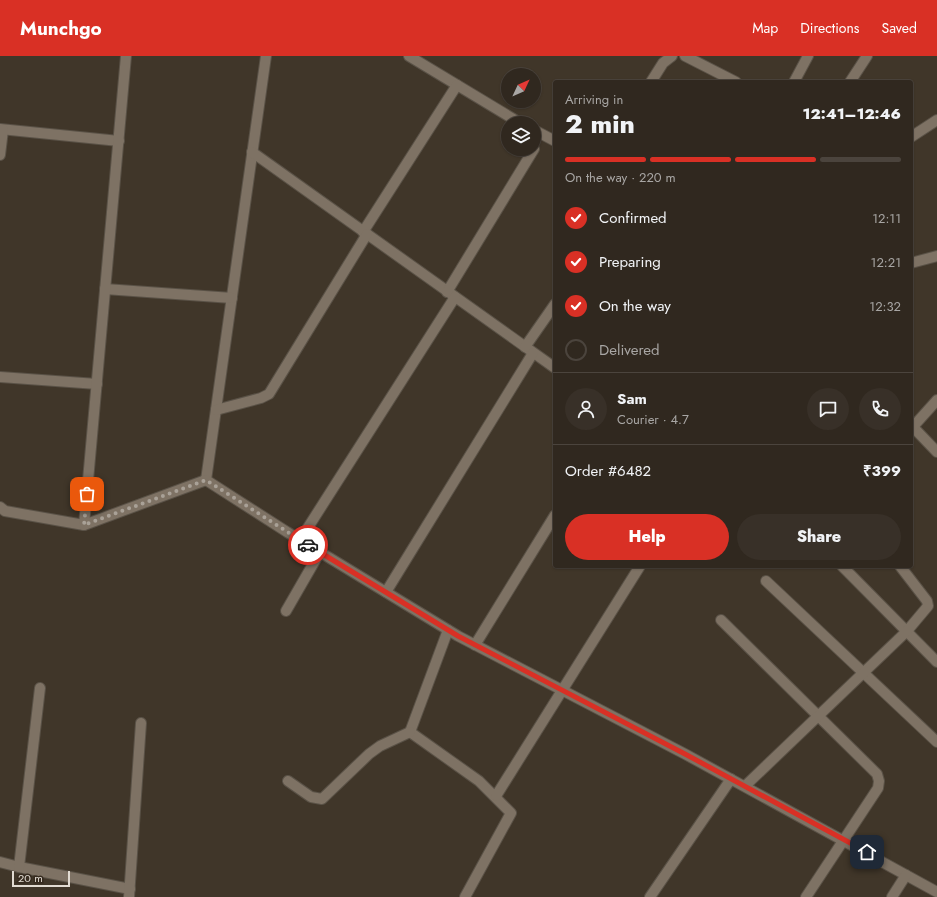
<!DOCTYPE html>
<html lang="en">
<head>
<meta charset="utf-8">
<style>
	:root { --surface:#30281f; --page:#383028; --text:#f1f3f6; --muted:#a8a6a4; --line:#4b443d; --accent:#d93025 }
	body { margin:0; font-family:Jost,sans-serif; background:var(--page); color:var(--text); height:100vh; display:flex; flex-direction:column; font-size:15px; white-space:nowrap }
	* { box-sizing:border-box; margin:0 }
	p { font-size:13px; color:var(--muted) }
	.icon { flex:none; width:22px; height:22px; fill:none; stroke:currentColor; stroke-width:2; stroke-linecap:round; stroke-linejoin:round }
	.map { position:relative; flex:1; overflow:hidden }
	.panel { position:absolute; left:553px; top:24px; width:360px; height:488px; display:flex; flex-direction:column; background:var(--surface); border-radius:4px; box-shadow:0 1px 3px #0004,0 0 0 1px var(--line) }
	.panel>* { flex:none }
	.needle { width:26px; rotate:46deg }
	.controls { position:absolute; left:501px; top:12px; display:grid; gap:8px }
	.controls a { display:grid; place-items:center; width:40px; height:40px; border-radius:50%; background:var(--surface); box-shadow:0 1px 3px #0004,0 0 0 1px var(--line); font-size:20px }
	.scale { position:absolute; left:12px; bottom:10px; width:58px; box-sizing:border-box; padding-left:4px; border:2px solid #e1dbd2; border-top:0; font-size:11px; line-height:14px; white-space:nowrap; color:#e1dbd2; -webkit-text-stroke:3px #362b1f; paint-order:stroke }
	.pin { position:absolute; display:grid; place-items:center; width:34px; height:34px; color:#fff; margin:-17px; border-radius:8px; box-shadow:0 2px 6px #0006 }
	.courier { position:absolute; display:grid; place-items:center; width:40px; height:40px; margin:-20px; border:3px solid #d93025; border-radius:50%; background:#fff; color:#222; box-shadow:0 1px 5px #0007 }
	.overview em { font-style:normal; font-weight:800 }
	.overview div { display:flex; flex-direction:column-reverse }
	.overview { display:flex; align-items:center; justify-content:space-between; height:68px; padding:0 12px }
	h1 { font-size:26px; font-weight:800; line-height:30px }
	.bar { display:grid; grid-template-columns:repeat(4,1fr); gap:6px 4px; align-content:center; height:48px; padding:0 12px }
	.bar i { height:5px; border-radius:3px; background:var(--line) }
	.bar .active { background:var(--accent) }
	.bar p { grid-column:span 4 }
	.line { display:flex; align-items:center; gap:10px; padding:0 12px; border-top:1px solid var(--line) }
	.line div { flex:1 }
	.round { display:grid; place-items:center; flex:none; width:42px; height:42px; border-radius:21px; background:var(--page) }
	ol { padding:0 12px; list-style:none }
	li { display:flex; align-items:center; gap:12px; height:44px }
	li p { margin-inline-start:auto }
	li .icon { padding:4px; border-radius:50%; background:var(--accent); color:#fff; stroke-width:4 }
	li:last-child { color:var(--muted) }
	li i { width:22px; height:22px; border:2px solid var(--line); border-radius:50% }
	.button { display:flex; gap:8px; margin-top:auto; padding:8px 12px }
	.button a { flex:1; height:46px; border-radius:24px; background:var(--accent); color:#fff; font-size:16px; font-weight:800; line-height:46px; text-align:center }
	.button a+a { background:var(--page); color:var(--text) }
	header { display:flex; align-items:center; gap:24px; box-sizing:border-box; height:56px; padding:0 20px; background:var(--accent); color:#fff }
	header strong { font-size:19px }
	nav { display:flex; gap:22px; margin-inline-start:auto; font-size:14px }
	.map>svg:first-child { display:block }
</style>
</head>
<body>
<header>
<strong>Munchgo</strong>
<nav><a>Map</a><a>Directions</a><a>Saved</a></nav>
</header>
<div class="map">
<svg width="937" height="841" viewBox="0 0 937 841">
	<rect width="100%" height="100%" fill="#403629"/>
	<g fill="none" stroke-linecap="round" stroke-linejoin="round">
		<defs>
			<g id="minor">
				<path d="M266,0L206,424L287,476L458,580L685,698L937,836"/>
				<path d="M409,0L520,67"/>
				<path d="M685,0L736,26"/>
				<path d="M651,26L663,7L672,0"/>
				<path d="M794,26L808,0"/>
				<path d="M850,26L867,0"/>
				<path d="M0,73L119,85"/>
				<path d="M534,74L555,85"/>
				<path d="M911,81L937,64"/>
				<path d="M252,96L555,312"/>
				<path d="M0,99L3,74"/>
				<path d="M363,176L457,29"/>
				<path d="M911,207L937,200"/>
				<path d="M105,233L232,242"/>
				<path d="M447,236L534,93"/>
				<path d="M525,291L555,248"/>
				<path d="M0,321L97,328"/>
				<path d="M216,354L261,342L269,338L367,178"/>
				<path d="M913,371L937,396"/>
				<path d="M911,373L937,344"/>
				<path d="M0,451L5,455L84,469L206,424"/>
				<path d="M84,469L126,0"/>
				<path d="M300,484L455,241"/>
				<path d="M842,510L937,606"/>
				<path d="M766,525L937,686"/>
				<path d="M386,536L533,297"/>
				<path d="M286,555L320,496"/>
				<path d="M721,564L877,718L879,725L878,732L806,841"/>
				<path d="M448,574L410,676L479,725L511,757L465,841"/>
				<path d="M475,589L555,459"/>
				<path d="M288,725L311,741L322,743L369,698L380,690L410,676"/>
				<path d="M745,730L907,575L928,550L927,545L900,510"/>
				<path d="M496,740L640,510"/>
				<path d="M0,806L19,811L130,833"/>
				<path d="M19,811L40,632"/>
				<path d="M129,841L141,667"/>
				<path d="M650,841L731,723"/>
				<path d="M892,841L906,819"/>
			</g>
		</defs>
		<use href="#minor" stroke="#5a5247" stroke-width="12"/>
		<use href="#minor" stroke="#7e7264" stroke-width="10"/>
	</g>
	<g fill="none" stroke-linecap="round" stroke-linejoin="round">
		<path stroke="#a9a197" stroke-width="4" stroke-dasharray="0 7.2" d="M87,438L84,469L206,424L308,489"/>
		<path stroke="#d93025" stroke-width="5" d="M308,489L458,580L685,698L867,796"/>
	</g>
</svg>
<div class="controls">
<a><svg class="needle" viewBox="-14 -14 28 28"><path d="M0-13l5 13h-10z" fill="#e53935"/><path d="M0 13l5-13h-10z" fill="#a8a6a4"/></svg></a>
<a><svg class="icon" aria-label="layers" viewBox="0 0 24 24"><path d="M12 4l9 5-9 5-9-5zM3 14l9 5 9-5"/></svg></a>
</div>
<div class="scale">20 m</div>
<div class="pin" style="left:87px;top:438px;background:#ea580c"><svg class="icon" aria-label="bag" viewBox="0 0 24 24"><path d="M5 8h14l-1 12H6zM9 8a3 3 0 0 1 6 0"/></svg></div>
<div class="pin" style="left:867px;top:796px;background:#1f2937"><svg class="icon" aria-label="home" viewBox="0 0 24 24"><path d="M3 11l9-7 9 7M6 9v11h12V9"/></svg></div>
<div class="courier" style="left:308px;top:489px"><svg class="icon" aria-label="car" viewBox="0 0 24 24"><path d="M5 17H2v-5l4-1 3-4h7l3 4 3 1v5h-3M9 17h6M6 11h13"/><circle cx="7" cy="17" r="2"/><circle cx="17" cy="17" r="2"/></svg></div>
<section class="panel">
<div class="overview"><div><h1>2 min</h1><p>Arriving in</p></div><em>12:41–12:46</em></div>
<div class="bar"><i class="active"></i><i class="active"></i><i class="active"></i><i></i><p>On the way · 220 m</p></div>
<ol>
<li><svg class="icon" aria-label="check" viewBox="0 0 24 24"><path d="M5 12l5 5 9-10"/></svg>Confirmed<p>12:11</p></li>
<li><svg class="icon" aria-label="check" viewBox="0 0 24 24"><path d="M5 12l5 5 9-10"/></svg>Preparing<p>12:21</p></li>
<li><svg class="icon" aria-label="check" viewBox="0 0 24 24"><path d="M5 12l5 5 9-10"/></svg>On the way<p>12:32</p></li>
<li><i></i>Delivered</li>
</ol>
<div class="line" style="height:72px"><a class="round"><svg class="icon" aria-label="person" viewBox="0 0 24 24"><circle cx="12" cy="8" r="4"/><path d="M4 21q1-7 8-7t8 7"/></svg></a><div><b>Sam</b><p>Courier · 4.7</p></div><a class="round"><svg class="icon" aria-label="chat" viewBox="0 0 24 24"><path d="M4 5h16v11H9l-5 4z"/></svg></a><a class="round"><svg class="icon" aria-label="phone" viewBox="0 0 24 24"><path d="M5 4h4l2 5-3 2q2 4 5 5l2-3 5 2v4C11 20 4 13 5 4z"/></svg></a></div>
<div class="line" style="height:52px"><div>Order #6482</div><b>₹399</b></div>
<div class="button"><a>Help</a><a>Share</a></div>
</section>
</div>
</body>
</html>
